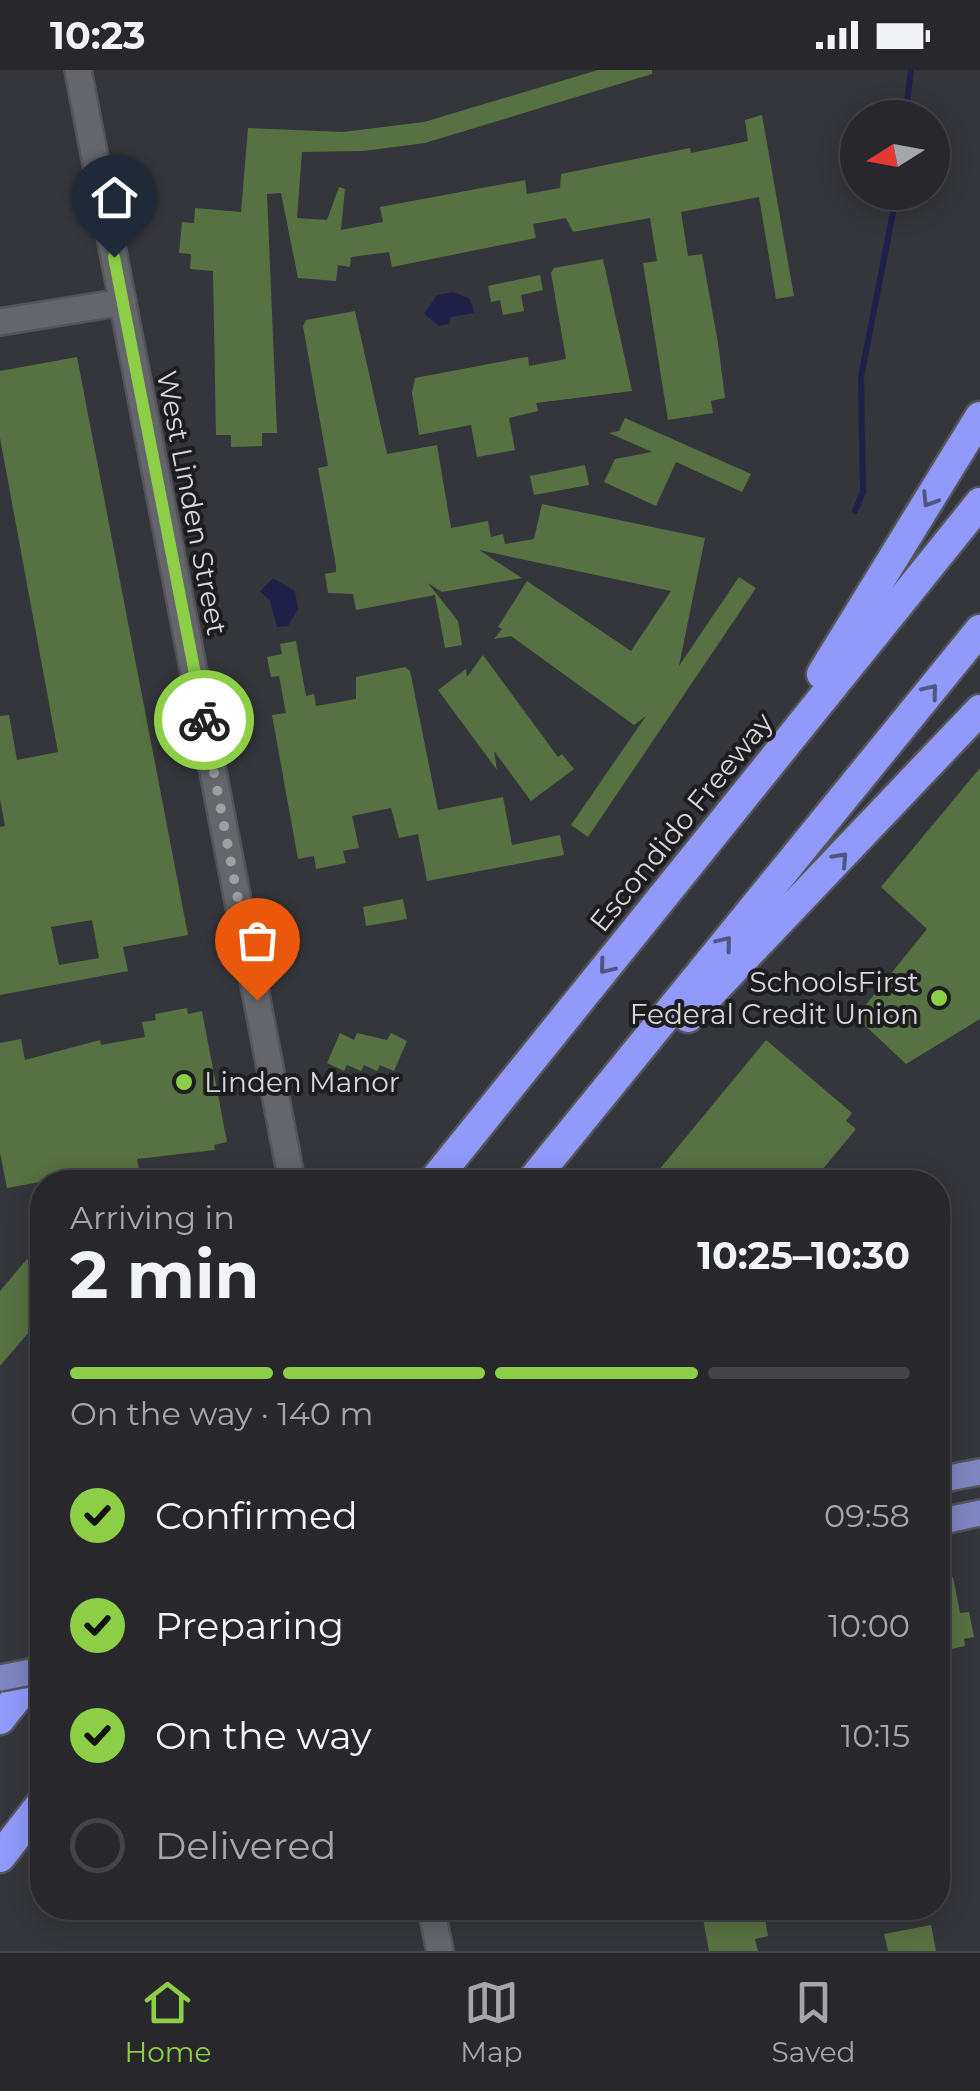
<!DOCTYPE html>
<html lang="en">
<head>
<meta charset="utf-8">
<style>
	:root { --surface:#28282c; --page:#343438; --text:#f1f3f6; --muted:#a5a6a9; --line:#444448; --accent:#8cce45 }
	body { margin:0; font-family:Montserrat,sans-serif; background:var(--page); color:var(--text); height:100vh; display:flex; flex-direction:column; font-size:38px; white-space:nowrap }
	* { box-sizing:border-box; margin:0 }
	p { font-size:32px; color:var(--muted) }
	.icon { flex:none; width:55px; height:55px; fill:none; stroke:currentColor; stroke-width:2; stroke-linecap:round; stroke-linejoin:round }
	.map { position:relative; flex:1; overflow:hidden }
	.side { position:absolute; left:30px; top:1100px; width:920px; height:750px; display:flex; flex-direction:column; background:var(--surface); border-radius:40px; box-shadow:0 5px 25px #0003,0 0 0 2px var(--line) }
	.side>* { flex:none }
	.needle { width:65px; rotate:259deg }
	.fabs { position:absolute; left:840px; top:30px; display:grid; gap:20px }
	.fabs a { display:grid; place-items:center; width:110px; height:110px; border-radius:50%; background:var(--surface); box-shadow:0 5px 25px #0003,0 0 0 2px var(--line); font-size:50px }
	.pin { position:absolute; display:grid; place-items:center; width:85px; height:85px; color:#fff; margin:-102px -42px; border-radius:50% 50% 50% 0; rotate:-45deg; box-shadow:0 0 10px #0007 }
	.pin .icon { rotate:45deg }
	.courier { position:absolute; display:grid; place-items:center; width:100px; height:100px; margin:-50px; border:8px solid #8cce45; border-radius:50%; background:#fff; color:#222; box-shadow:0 2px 12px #0007 }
	.head em { font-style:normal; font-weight:700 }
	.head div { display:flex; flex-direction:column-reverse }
	.head { display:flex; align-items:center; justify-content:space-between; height:170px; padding:0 40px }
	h1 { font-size:65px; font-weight:700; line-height:75px }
	.bar { display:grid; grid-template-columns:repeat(4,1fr); gap:15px 10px; align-content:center; height:120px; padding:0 40px }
	.bar i { height:12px; border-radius:8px; background:var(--line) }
	.bar .selected { background:var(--accent) }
	.bar p { grid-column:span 4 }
	ol { padding:0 40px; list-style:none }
	li { display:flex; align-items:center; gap:30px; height:110px }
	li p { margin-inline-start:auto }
	li .icon { padding:10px; border-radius:50%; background:var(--accent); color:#111; stroke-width:4 }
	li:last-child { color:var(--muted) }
	li i { width:55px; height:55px; border:5px solid var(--line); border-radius:50% }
	.status { display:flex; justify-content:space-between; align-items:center; height:70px; padding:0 50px; background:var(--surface); direction:ltr }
	.status svg { height:28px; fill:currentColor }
	.tab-bar { display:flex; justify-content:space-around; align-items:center; height:140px; border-top:2px solid var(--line); background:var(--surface); font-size:28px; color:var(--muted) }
	.tab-bar a { display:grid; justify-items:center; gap:5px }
	.tab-bar .selected { color:var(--accent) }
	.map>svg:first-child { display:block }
</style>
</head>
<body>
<div class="status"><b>10:23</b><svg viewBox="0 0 49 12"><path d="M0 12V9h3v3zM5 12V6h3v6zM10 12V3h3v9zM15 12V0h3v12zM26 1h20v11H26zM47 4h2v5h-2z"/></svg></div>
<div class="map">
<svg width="980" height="1881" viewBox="0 0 980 1881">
	<rect width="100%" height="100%" fill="#35363b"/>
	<g fill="#1e2049">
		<path d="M453,222L470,229L474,243L451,247L449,254L439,256L424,244L437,225Z"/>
		<path d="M273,508L295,521L298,539L288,556L277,557L270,531L260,521Z"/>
	</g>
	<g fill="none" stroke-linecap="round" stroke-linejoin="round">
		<g stroke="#1e2049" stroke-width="6">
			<path d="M905,48L911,0"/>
			<path d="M855,441L863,422L861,307L897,122"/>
		</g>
	</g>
	<g fill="#587142" fill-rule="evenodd">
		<path d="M598,0H652V4L425,73L363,81L302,82L297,148L327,150L339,117L345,119L341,160L383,152L380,137L525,110L527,124L560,118L561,104L690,78L691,83L748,71L745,50L762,45L794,226L776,229L759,127L681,142L688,186L702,184L718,273L725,328L711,331L713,343L668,350L643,193L657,191L650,148L573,162L566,148L533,154L536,168L392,197L389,182L351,187L350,197L338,195L336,211L298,208L281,123L267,124L277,363H262V376L231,377V365H216L213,201L190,199L191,184L179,183L182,152L194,153L195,138L241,142L248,58L343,62L424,52Z"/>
		<path d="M603,189L632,321L536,333L538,341L509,348L515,380L477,387L471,355L419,365L412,323L415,308L520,288L528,287L529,296L566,289L551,203L554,198Z"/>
		<path d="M540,205L543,220L521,225L524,241L503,245L500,230L491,232L488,216Z"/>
		<path d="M355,241L387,384L437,375L451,458L488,451L491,467L503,464L505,474L534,469L542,434L705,468L679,596L739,507L756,518L588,767L571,755L646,646L634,655L511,566L494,569L502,559L498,557L527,511L631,581L671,521L479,480L522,508L442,522L428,513L458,551L462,575L445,578L435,525L356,540L353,524L328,523L325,504L336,502V496L318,398L328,396L303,256L306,250Z"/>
		<path d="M77,287L188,865L123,877L128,901L0,925V757L5,756L0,729V646L9,645L17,690L58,682L0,368V301ZM92,850L99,888L59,895L51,857Z"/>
		<path d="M625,348L751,404L742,422L676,392L656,436L604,412L615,389L652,382L609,363L619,361Z"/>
		<path d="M585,395L589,415L534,425L530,406Z"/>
		<path d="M296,571L306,626L314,624L316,636L356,629V607L405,597L410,601L438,740L503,727L512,775L560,765L564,785L427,811L418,764L399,768L391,738L352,746L359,778L343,781L346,793L316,799L314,786L298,789L272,645L286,643L279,606L271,607L267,587L282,584L280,574Z"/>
		<path d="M483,585L558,687L562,684L574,699L531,731L494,681L497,700L438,620L466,599L467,607Z"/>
		<path d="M980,698V949L906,994L856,947L927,859L881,817Z"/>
		<path d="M403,829L407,849L366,856L363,837Z"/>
		<path d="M187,938L188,944L202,941L227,1072L214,1075L215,1080L137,1089L140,1105L127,1107L128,1112H80L78,1105L7,1118L0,1083V973L21,969L25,990L100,970L101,975L145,967L142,952L156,950L155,944Z"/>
		<path d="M340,963L354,970L357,963L387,970L391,963L407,971L394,1001L380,995L377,1001L364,995L361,1001L347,995L344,1001L327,993Z"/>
		<path d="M766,970L852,1043L846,1051L856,1059L812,1112H649Z"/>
		<path d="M42,1181V1236L30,1251L35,1255L0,1296V1221L27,1189L32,1193Z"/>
		<path d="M953,1507L960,1543L969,1542L974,1567L964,1569L965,1576L938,1582V1510Z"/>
		<path d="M701,1838H752L755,1851L765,1849L768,1866L755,1869L758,1881H709Z"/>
		<path d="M931,1855L936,1881H888L884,1864Z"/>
	</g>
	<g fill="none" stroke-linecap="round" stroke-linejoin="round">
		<defs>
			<path id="minor" d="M0,252L123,232"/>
			<path id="tertiary" d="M78,0L292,1112"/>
			<path id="secondary" d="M431,1838L440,1881"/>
			<g id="primary">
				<path d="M938,1410L980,1402"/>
				<path d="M938,1452L980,1443"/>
			</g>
			<g id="motorway">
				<path d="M822,604L980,347"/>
				<path d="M688,947L980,640"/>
				<path d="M433,1112L980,433"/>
				<path d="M531,1112L980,560"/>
				<path d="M0,1649L42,1596"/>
				<path d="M0,1787L42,1733"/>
			</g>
		</defs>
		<use href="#minor" stroke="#54555a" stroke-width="30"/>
		<use href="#tertiary" stroke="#54555a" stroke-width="30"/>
		<use href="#secondary" stroke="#54555a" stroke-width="30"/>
		<use href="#primary" stroke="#54555a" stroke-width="30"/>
		<use href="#motorway" stroke="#54555a" stroke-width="35"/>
		<use href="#minor" stroke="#65666c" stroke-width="25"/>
		<use href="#tertiary" stroke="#65666c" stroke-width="25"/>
		<use href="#secondary" stroke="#65666c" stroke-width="25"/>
		<use href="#primary" stroke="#7f85c1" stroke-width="25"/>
		<use href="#motorway" stroke="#919afa" stroke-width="30"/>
		<defs>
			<path id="primary-bridge" d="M0,1608L42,1600"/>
		</defs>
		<use href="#primary-bridge" stroke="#54555a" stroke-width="30" stroke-linecap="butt"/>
		<use href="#primary-bridge" stroke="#7f85c1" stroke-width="25"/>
	</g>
	<defs><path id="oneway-chevron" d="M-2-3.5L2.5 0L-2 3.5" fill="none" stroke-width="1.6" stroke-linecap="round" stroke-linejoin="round" transform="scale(2.5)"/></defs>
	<g stroke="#515582">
		<use href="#oneway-chevron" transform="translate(929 430) rotate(122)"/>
		<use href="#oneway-chevron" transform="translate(931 621) rotate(-51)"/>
		<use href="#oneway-chevron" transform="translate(841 789) rotate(-47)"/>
		<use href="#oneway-chevron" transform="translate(725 873) rotate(-51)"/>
		<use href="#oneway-chevron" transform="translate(606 897) rotate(129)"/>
	</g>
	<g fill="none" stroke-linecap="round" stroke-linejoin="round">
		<path stroke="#9e9fa3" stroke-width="10" stroke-dasharray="0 18" d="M204,650L257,930"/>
		<path stroke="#8cce45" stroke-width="12" d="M114,187L204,650"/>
	</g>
	<g fill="#8cce45" stroke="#1d1d20" stroke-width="4">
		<circle cx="939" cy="928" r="10"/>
		<circle cx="184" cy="1012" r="10"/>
	</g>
	<g text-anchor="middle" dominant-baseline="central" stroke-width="8" stroke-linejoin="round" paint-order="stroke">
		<g font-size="28" fill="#d7d7db" stroke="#1d1d20">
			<text transform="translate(192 433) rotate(79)">West Linden Street</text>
			<text transform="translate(681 752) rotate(-51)">Escondido Freeway</text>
		</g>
		<g font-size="28" fill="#d7d7db" stroke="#1d1d20" text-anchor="end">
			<text x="919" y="912">SchoolsFirst<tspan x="919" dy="32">Federal Credit Union</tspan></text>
			<text x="204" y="1012" text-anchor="start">Linden Manor</text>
		</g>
	</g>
</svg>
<div class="fabs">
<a><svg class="needle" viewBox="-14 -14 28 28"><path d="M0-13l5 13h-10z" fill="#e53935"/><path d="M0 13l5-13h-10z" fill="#a5a6a9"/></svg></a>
</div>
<div class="pin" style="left:257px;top:930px;background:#ea580c"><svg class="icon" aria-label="bag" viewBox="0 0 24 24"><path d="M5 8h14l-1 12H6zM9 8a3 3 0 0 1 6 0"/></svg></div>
<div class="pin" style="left:114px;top:187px;background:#1f2937"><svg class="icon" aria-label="home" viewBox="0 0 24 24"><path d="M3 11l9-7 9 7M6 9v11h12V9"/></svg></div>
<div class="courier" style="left:204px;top:650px"><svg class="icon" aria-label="bike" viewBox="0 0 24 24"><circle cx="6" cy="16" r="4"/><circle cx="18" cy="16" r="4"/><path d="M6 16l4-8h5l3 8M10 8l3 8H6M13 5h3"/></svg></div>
<section class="side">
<div class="head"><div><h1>2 min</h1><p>Arriving in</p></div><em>10:25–10:30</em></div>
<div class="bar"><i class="selected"></i><i class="selected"></i><i class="selected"></i><i></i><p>On the way · 140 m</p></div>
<ol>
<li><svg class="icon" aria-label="check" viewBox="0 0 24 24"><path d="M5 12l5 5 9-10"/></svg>Confirmed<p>09:58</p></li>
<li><svg class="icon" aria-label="check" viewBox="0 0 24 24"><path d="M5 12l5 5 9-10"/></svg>Preparing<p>10:00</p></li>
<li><svg class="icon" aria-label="check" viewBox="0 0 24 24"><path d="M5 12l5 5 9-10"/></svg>On the way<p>10:15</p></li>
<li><i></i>Delivered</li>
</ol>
</section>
</div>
<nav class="tab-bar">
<a class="selected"><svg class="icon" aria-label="home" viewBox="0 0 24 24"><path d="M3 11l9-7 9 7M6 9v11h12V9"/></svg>Home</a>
<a><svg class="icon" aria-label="map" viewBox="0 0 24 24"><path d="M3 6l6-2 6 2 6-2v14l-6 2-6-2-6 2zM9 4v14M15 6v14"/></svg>Map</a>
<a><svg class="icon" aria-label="saved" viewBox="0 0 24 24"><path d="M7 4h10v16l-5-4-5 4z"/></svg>Saved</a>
</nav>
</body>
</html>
